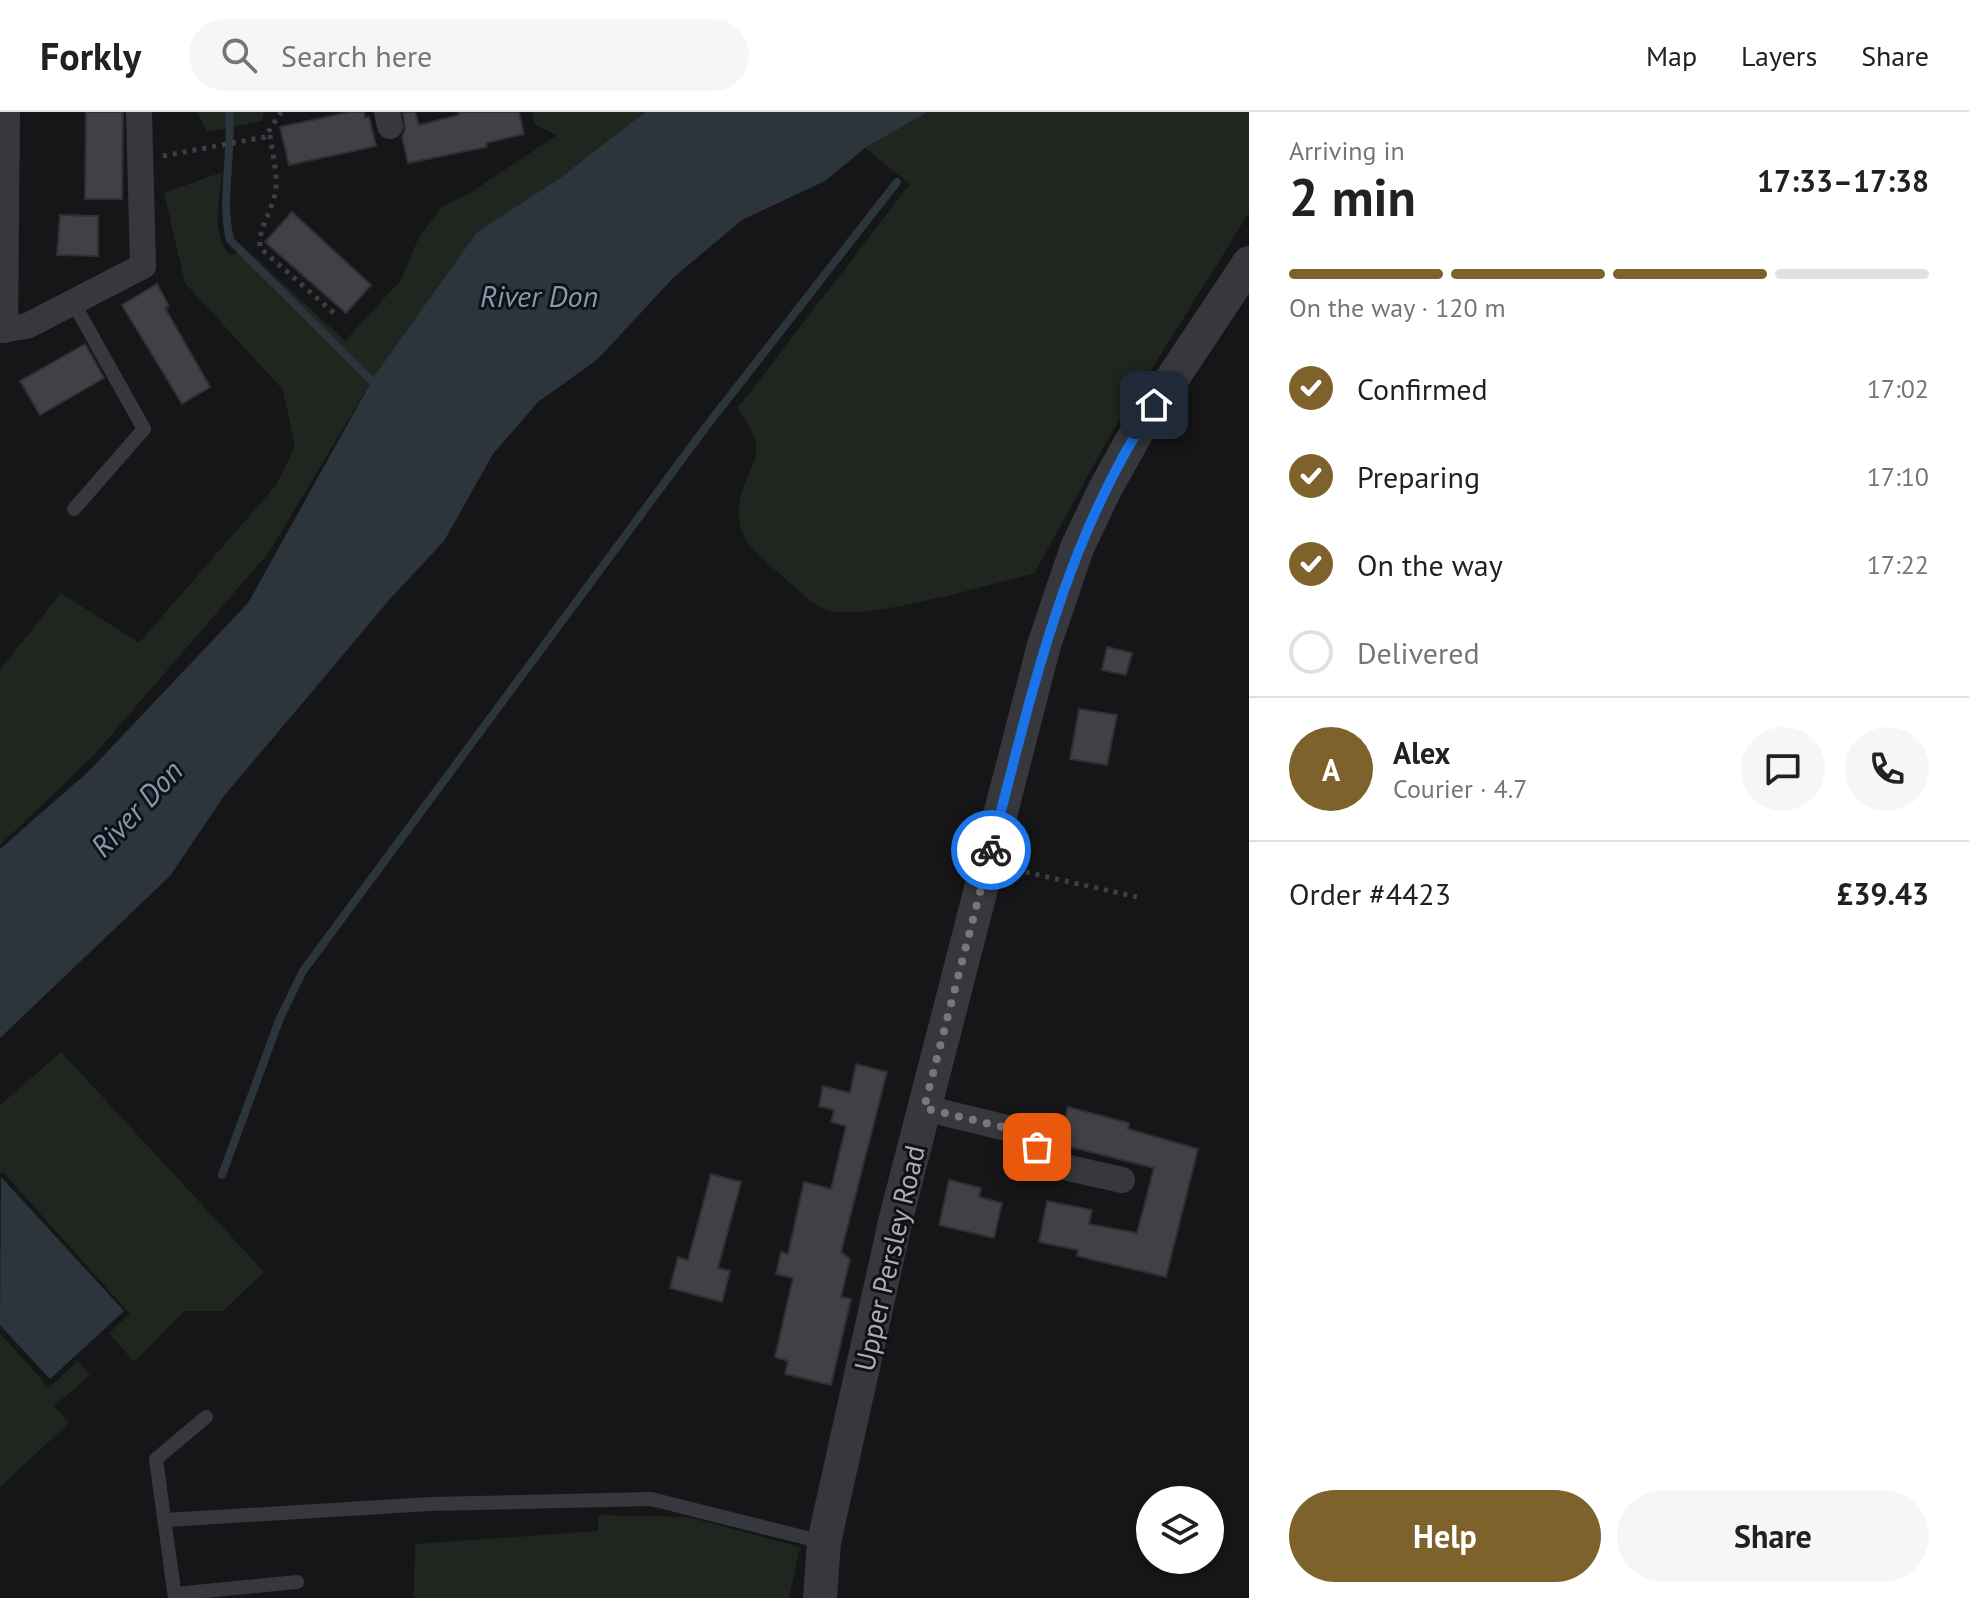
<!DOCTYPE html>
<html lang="en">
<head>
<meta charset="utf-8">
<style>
	:root { --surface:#fff; --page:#f6f6f6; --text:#202124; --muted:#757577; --line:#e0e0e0; --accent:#7e622b }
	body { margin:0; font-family:"PT Sans",sans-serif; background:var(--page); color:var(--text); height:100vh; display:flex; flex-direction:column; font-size:30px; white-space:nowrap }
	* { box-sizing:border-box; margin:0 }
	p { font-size:26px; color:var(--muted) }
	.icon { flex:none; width:44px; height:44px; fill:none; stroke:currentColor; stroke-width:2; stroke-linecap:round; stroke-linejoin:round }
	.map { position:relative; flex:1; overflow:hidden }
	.drawer { display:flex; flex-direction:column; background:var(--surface); width:720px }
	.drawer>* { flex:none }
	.tools { position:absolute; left:1136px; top:1374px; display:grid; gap:16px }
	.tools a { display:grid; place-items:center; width:88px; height:88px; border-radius:50%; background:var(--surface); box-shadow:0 2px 6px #0004; font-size:40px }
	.pin { position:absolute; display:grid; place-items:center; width:68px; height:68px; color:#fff; margin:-34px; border-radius:16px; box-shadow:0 4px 12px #0006 }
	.courier { position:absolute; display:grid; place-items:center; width:80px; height:80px; margin:-40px; border:6px solid #1a73e8; border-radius:50%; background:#fff; color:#222; box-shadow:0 2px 10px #0007 }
	.overview em { font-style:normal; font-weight:800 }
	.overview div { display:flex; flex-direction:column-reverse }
	.overview { display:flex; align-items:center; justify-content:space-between; height:136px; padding:0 40px }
	h1 { font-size:52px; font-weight:800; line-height:60px }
	.bar { display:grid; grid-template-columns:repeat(4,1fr); gap:12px 8px; align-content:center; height:96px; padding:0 40px }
	.bar i { height:10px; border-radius:6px; background:var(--line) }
	.bar .current { background:var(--accent) }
	.bar p { grid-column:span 4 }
	.line { display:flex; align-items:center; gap:20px; padding:0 40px; border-top:2px solid var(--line) }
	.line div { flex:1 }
	.round { display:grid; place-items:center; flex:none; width:84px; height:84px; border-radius:42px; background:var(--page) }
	ol { padding:0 40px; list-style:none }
	li { display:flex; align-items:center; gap:24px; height:88px }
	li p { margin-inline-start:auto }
	li .icon { padding:8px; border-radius:50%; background:var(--accent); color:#fff; stroke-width:4 }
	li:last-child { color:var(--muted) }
	li i { width:44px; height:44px; border:4px solid var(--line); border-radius:50% }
	.action { display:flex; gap:16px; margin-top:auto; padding:16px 40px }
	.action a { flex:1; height:92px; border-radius:48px; background:var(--accent); color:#fff; font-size:32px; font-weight:800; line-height:92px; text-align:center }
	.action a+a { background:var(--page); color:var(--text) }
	header { display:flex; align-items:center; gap:48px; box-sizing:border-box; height:112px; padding:0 40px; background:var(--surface); border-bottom:2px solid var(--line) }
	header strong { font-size:38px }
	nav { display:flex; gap:44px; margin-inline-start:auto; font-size:28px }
	.search { width:560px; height:72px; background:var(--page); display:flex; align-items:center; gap:20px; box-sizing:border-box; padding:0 28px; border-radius:44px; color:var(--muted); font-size:30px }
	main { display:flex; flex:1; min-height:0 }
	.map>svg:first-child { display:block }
</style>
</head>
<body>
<header>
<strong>Forkly</strong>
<div class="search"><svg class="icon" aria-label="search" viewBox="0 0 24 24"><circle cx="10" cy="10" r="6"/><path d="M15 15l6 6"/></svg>Search here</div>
<nav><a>Map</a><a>Layers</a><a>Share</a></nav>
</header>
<main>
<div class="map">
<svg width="1249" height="1486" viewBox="0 0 1249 1486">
	<rect width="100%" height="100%" fill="#161618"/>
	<g fill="#1e261f">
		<path d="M197,0H264L262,9L207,20Z"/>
		<path d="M532,0H645L560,66L477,120L375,263L270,439L94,643L0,733V558L61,481L139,531L277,372L295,334L283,278L185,171L164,81L222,60C220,86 210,123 230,143L248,139L345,229L401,168L418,127L443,94L470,81L557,23L535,13Z"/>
		<path d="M928,0H1249V101L1108,327L1034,462C992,471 857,513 824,497C806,488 790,470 775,458C756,443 737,424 739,398C743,348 777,347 737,297L910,72L865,36Z"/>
		<path d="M61,940L264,1160L223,1199H184L134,1250L109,1221L130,1202L3,1060L0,1061V993Z"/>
		<path d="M0,1221L49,1276L78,1249L90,1263L54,1294L69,1311L0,1375Z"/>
		<path d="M598,1403L688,1405L800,1435L789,1486H414L415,1432L598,1419Z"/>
	</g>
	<g fill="#2c353c">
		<path d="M645,0H928L865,36L825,69L742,108L673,166L598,247L538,290L493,342L444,429L390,487L224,684L170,764L0,926V737L89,659L248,491L375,263L477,120L560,66Z"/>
		<path d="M1,1065L124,1199L50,1267L0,1213Z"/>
	</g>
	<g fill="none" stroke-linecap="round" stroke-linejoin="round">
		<g stroke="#2c353c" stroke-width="8">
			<path d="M229,0C233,42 220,87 230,128L379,276"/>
			<path d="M222,1063L280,906L303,859L705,316L897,70"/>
		</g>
	</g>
	<g fill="#404145" stroke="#303034" stroke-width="2">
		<path d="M86,0H123L122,87H85Z"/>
		<path d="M350,0H364L365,6L369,5L376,34L289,53L280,15Z"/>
		<path d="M403,0H415L419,13L459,3L458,0H519L524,22L486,31L487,35L408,51L402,25L405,18Z"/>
		<path d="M292,100L371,173L346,201L265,130Z"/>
		<path d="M60,103L98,104V144L57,143Z"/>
		<path d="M157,172L169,194L165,196L210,275L182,292L122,193Z"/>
		<path d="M85,232L104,266L40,303L20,269Z"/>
		<path d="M1107,535L1132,541L1126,563L1102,558Z"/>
		<path d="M1079,597L1117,603L1107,653L1070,647Z"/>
		<path d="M856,952L887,960L841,1140L850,1147L841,1185L851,1187L831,1273L785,1262L788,1249L775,1245L793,1166L776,1162L781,1140L788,1142L804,1070L831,1077L846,1014L831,1010L834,998L819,994L823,974L850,981Z"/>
		<path d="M1068,995L1129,1011L1128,1017L1198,1037L1166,1165L1077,1144L1078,1138L1039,1130L1047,1089L1092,1098L1089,1112L1137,1121L1154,1056L1059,1032Z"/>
		<path d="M711,1062L741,1070L718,1156L730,1159L722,1190L670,1176L678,1145L688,1148Z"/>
		<path d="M949,1068L981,1076L979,1085L1002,1091L994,1126L939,1113Z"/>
	</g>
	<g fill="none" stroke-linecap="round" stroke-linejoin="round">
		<g stroke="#3d3f44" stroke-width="5" stroke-dasharray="4 6" stroke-linecap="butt">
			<path d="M270,23C272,40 277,58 276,75C274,98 258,114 260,136L335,202"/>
			<path d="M163,44L265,25L281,0"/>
			<path d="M1016,758L1137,785"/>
		</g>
		<g stroke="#37383d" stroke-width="14">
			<path d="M73,190L144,317L74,397"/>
			<path d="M166,1408L430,1392L651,1387L823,1430"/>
			<path d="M175,1482L297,1470"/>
			<path d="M175,1486L156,1347L206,1305"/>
		</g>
		<g stroke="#37383d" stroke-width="26">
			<path d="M387,0L390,14"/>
			<path d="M0,218L27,214L143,154L139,0"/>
			<path d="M5,218L7,0"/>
			<path d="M924,996L1015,1018L1049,1048L1064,1055L1122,1068"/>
		</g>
		<path stroke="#37383d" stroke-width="34" d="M820,1486L824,1430L896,1106L1044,533L1077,436L1105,377L1138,318L1249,151"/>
	</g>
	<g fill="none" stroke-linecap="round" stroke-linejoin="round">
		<path stroke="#757880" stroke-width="8" stroke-dasharray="0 14.4" d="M991,738L924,996L1015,1018L1037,1035"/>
		<path stroke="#1a73e8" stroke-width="10" d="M991,738C1032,581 1063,431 1154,293"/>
	</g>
	<g text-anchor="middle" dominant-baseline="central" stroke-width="6" stroke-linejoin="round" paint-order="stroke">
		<g font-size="28" fill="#a8adb8" stroke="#111113">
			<text transform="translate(889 1146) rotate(-77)">Upper Persley Road</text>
		</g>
		<g font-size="30" font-style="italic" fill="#7f9bb3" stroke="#111113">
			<text x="539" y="183">River Don</text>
			<text transform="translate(136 696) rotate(-47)">River Don</text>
		</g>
	</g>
</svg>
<div class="tools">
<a><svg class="icon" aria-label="layers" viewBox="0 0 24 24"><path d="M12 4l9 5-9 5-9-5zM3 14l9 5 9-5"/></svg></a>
</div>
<div class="pin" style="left:1037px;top:1035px;background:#ea580c"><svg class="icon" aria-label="bag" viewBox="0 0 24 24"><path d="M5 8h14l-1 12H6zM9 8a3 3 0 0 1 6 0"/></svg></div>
<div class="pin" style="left:1154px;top:293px;background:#1f2937"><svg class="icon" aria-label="home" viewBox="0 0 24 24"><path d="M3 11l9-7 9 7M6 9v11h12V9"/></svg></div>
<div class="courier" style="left:991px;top:738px"><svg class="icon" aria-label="bike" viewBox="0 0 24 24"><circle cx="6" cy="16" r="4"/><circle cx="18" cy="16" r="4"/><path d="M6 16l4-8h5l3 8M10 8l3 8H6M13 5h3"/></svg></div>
</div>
<section class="drawer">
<div class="overview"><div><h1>2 min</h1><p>Arriving in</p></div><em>17:33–17:38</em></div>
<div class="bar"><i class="current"></i><i class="current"></i><i class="current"></i><i></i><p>On the way · 120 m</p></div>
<ol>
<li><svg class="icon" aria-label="check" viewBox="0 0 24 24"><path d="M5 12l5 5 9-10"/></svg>Confirmed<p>17:02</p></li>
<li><svg class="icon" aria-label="check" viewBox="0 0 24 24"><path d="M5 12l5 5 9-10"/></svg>Preparing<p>17:10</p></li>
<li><svg class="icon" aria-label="check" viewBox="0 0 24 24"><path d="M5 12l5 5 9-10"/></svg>On the way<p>17:22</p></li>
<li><i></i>Delivered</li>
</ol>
<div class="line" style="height:144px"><b class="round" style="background:var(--accent);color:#fff">A</b><div><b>Alex</b><p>Courier · 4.7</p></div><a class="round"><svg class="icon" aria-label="chat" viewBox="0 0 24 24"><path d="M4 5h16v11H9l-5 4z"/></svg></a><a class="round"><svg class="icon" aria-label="phone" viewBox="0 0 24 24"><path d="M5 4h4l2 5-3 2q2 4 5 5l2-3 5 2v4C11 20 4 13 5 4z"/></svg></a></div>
<div class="line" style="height:104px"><div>Order #4423</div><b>£39.43</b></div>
<div class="action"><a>Help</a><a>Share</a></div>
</section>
</main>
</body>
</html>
